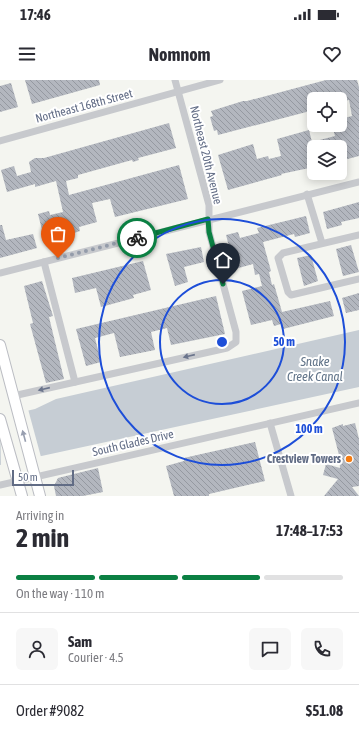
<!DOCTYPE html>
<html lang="en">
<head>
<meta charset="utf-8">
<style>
	:root { --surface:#fff; --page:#f7f7f7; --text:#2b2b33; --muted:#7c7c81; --line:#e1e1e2; --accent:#0b8043 }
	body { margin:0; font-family:"Asap Condensed",sans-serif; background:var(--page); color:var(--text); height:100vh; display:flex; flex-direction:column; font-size:15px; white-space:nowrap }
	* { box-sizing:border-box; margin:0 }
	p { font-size:13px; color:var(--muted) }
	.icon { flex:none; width:22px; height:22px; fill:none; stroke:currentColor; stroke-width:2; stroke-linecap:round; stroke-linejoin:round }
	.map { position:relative; height:416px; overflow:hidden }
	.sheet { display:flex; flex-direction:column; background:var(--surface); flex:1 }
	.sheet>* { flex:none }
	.controls { position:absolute; left:307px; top:12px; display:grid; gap:8px }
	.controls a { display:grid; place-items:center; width:40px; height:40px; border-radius:6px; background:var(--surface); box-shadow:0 2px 10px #0003; font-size:20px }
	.scale { position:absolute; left:12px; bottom:10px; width:62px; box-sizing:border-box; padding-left:4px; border:2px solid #616c85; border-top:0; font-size:11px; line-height:14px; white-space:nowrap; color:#616c85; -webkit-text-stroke:3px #fff; paint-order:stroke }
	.pin { position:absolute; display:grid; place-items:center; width:34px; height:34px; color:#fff; margin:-41px -17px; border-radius:50% 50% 50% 0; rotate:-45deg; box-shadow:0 0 4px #0007 }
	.pin .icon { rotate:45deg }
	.courier { position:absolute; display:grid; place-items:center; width:40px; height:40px; margin:-20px; border:3px solid #0b8043; border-radius:50%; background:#fff; color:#222; box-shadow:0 1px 5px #0007 }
	.overview em { font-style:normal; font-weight:700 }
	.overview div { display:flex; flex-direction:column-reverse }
	.overview { display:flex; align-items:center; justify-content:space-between; height:68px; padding:0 16px }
	h1 { font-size:26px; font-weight:700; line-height:30px }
	.bar { display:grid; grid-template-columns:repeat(4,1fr); gap:6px 4px; align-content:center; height:48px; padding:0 16px }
	.bar i { height:5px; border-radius:3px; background:var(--line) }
	.bar .selected { background:var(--accent) }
	.bar p { grid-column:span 4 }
	.line { display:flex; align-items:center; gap:10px; padding:0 16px; border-top:1px solid var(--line) }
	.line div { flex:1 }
	.round { display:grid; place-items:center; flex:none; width:42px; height:42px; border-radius:6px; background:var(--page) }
	.status { display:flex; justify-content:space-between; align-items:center; height:28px; padding:0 20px; background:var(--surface); direction:ltr }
	.status svg { height:11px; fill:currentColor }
	header { display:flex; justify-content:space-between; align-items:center; height:52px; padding:0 16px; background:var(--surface); font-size:18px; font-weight:700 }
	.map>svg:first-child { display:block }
</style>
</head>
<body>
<div class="status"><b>17:46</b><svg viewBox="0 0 49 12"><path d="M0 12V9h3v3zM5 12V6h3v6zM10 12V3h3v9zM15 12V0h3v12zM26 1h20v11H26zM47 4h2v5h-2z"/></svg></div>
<header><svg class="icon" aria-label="menu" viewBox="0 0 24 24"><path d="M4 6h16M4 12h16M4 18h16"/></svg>Nomnom<svg class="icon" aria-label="heart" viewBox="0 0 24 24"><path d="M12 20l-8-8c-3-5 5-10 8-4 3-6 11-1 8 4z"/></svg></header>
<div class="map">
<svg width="359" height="416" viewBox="0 0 359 416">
	<defs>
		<pattern id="building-back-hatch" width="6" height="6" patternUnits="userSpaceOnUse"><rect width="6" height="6" fill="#b3b7bf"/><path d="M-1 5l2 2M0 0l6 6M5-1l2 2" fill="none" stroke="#9599a1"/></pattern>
	</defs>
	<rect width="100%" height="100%" fill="#f4f5f0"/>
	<path fill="#c6cdd4" d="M359,250V307L0,385V337L35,329L56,319Z"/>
	<path fill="#f4f5f0" d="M28,329L41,377L1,386L0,336Z"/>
	<g fill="url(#building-back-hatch)">
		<path d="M25,0H99L100,5L32,24Z"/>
		<path d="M326,0H357L359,7V76L340,81V67H314V87L281,94L282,95L228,110L218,75L253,64L257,79L268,76L269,79L281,76L277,59L309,50L312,62L335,56L332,45H340V39L352,36L349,20L340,22V19H314V30L218,55L217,50L214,51L210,37L213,36L211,31L243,21H247Z"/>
		<path d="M11,3L18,27L0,32V6Z"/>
		<path d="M169,43L176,68L138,78L139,80L133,82L132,80L78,95V98L66,101L69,115L179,85L188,119L115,137L110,119L92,123L97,142L79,147L80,151L68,155L67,151L48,155V153L43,154L38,134L49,131L50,135L63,132L56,101L35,107V104L7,112L1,90L14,86L17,96L31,92L29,82L35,78H44Z"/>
		<path d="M359,122V138L341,142L342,145L327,149L323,132Z"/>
		<path d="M306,136L310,153L295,157L294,154L263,162L271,191L269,192L272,205L274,204L282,232L330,221L334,236L283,249L281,244L274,246L272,240L251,245L242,211L262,206L259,194L255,195L253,184L235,189L226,155L238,152L240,158L259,153L257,148Z"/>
		<path d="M0,145H2L6,160L33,154L37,168L0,178Z"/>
		<path d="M351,165L359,192L343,196L336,169Z"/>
		<path d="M201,167L204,182L184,187L188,202L175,206L166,174Z"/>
		<path d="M311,175L318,201L304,206L297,178Z"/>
		<path d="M143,181L151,210L133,215L134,218L101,227L96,208L75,213L72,198Z"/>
		<path d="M42,201L53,236L49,237L64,299L46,303L30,244L33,243L24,206Z"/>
		<path d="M359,213V230L346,233L342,218Z"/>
		<path d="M216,216L225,254L171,265L167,248L151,252L155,270L120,277L114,253L95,258L101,282L86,286L76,249Z"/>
		<path d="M355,343L359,359V406L352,407L359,416H324L338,399L323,395L326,384L340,388L339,375L332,348L343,344V346Z"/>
		<path d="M255,362L265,401L209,414V416H174L166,386L184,381V378L197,375Z"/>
		<path d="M98,388L103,412L83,416H56L54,406L58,398Z"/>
	</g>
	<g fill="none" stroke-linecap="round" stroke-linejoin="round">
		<defs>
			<g id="secondary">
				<path d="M0,265L40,416"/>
				<path d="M0,339L22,416"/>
			</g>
		</defs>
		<use href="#secondary" stroke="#bbbdc3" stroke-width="12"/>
		<g stroke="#c7c9cd" stroke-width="7">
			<path d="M0,61L220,0"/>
			<path d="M307,114L322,163"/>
			<path d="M359,155L283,173L278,178L288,212L291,215L359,199"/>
			<path d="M44,182L75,302"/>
			<path d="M0,193L359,102"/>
			<path d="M13,316L227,268L236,262V252L209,152V125L175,0"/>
			<path d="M270,343L291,416"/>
			<path d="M0,405L359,323"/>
		</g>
		<use href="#secondary" stroke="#fff" stroke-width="10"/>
	</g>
	<defs><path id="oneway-solid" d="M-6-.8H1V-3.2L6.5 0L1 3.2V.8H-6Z"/></defs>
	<g fill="#6b758c">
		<use href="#oneway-solid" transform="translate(189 276) rotate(167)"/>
		<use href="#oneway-solid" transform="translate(44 309) rotate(167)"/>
	</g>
	<use fill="#989fb0" href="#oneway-solid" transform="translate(24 356) rotate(-105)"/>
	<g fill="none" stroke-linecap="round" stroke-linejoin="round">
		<path stroke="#949caa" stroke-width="4" stroke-dasharray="0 7.2" d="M58,178L137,158"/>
		<path stroke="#0b8043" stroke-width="5" d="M137,158L208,139L209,152L223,204"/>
	</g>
	<g fill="none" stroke="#1d4ed8" stroke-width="2">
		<circle cx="222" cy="262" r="62"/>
		<circle cx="222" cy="262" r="123"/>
	</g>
	<circle fill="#f47b11" stroke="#fff" stroke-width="1.5" cx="349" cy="379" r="4"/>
	<g text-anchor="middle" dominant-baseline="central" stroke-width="4" stroke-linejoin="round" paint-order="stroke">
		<g font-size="12" fill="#616c85" stroke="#fff">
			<text transform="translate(84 26) rotate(-15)">Northeast 168th Street</text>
			<text transform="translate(206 75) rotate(76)">Northeast 20th Avenue</text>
			<text transform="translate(133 363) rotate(-13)">South Glades Drive</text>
		</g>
		<g font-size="12" font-weight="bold" fill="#616c85" stroke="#fff" text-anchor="end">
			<text x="341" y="379">Crestview Towers</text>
		</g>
		<g font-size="13" font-style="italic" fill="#617489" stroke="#fff">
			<text x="315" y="281">Snake<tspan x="315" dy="15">Creek Canal</tspan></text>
		</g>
	</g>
	<circle cx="222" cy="262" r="6" fill="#1d4ed8" stroke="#fff" stroke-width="2"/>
	<g font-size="12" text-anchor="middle" font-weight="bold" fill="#1d4ed8" stroke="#fff" stroke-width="4" stroke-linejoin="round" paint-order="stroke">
		<text x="284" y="266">50 m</text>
		<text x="309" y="353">100 m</text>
	</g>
</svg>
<div class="controls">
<a><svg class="icon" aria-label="locate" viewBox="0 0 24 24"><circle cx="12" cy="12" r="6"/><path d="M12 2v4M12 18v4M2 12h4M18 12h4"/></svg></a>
<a><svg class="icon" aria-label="layers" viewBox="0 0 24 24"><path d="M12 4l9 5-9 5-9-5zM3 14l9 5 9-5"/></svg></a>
</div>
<div class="scale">50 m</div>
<div class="pin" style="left:58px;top:178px;background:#ea580c"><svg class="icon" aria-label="bag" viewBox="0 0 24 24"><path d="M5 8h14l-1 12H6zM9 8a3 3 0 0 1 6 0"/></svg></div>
<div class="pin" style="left:223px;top:204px;background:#1f2937"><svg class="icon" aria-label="home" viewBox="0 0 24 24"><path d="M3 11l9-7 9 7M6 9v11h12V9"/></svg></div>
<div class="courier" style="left:137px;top:158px"><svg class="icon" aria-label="bike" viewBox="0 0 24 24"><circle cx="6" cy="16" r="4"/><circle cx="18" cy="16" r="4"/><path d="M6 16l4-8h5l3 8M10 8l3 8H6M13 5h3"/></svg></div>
</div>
<section class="sheet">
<div class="overview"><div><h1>2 min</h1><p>Arriving in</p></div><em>17:48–17:53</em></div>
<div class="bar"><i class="selected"></i><i class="selected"></i><i class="selected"></i><i></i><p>On the way · 110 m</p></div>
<div class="line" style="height:72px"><a class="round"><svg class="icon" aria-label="person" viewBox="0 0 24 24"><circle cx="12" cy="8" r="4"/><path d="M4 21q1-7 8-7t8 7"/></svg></a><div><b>Sam</b><p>Courier · 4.5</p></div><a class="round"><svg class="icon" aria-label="chat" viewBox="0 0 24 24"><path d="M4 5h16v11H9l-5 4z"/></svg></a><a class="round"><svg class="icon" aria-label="phone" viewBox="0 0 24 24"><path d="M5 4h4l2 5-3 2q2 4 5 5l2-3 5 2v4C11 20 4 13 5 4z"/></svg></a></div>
<div class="line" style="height:52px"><div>Order #9082</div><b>$51.08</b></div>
</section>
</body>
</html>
